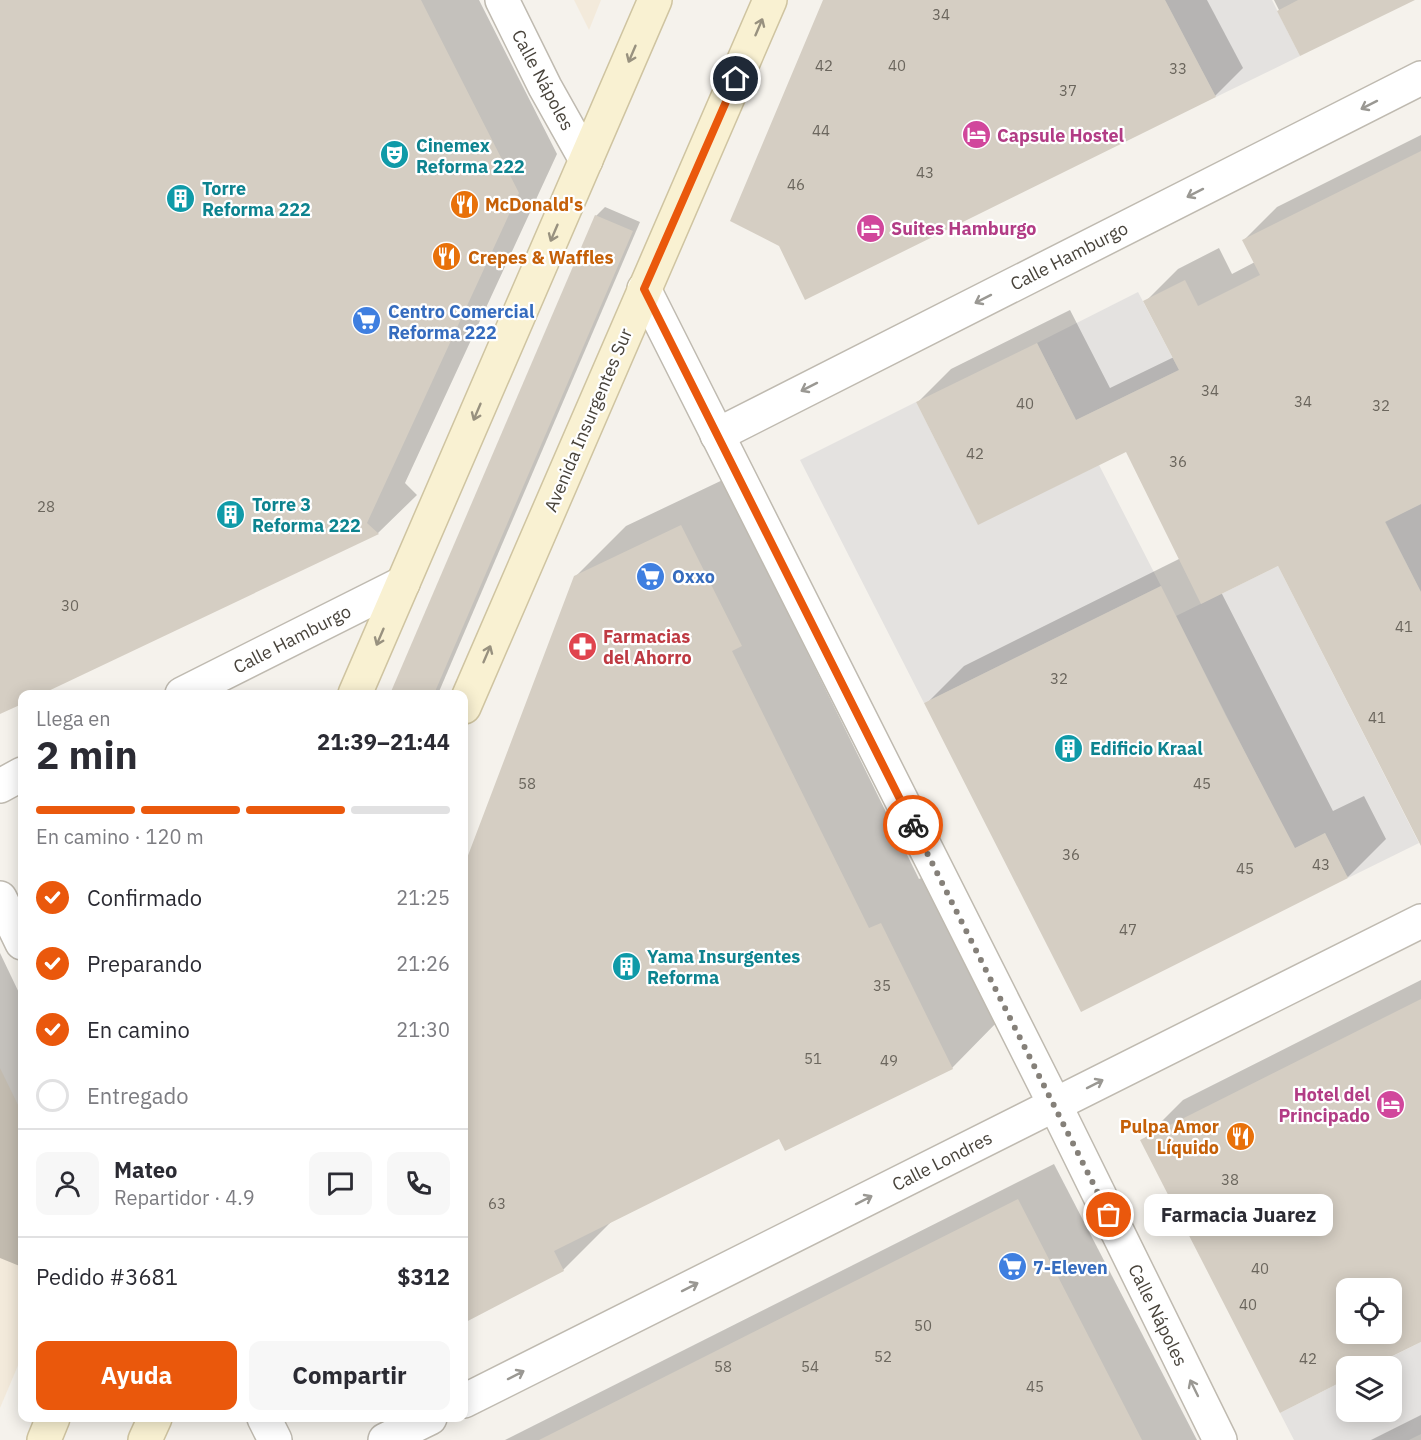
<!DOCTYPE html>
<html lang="es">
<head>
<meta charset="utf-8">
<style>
	:root { --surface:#fff; --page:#f7f7f7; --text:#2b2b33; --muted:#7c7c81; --line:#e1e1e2; --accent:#ea580c }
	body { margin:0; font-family:"IBM Plex Sans",sans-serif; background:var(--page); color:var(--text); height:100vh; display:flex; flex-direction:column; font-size:22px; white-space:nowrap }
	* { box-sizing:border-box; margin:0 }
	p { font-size:20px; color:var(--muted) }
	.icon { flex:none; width:33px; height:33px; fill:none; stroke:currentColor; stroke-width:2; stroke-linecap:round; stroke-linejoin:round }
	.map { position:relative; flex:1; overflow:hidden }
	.sheet { position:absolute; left:18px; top:690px; width:450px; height:732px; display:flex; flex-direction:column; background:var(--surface); border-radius:12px; box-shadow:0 3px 15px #0003 }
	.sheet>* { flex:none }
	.fabs { position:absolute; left:1336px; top:1278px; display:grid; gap:12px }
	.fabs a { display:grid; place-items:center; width:66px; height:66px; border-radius:12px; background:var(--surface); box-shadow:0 3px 15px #0003; font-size:30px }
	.pin { position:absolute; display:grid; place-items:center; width:51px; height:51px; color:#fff; margin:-26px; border:3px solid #fff; border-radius:50%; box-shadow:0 2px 6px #0007 }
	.courier { position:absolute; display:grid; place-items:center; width:60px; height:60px; margin:-30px; border:4px solid #ea580c; border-radius:50%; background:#fff; color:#222; box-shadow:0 2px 8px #0007 }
	.bubble { position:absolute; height:42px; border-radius:12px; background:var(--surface); box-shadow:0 3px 15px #0003; font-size:20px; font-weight:700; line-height:42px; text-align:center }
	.head em { font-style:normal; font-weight:700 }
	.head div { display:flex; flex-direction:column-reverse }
	.head { display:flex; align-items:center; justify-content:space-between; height:102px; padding:0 18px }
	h1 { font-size:39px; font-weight:700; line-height:45px }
	.bar { display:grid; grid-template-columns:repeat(4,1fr); gap:9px 6px; align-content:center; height:72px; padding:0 18px }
	.bar i { height:8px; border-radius:4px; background:var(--line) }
	.bar .on { background:var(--accent) }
	.bar p { grid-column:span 4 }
	.line { display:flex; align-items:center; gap:15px; padding:0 18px; border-top:2px solid var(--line) }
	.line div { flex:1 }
	.round { display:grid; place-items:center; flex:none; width:63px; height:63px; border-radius:12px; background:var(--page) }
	ol { padding:0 18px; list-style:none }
	li { display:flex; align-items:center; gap:18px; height:66px }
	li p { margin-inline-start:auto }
	li .icon { padding:6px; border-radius:50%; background:var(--accent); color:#fff; stroke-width:4 }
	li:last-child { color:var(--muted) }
	li i { width:33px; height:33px; border:3px solid var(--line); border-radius:50% }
	.action { display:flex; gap:12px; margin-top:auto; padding:12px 18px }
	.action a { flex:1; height:69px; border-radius:12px; background:var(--accent); color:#fff; font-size:24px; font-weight:700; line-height:69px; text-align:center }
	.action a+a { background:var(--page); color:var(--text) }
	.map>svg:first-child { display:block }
</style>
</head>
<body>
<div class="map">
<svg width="1421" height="1440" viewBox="0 0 1421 1440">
	<rect width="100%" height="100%" fill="#f5f2ec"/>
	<g fill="#f3eadb">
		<path d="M574,0H601L589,30Z"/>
		<path d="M0,1068L22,1113V1356L0,1408Z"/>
	</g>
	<g fill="#e4e2e0">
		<path d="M1165,0H1272L1300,56L1216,97Z"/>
		<path d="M1138,292L1179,370L1076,420L1037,343Z"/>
		<path d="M916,402L978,524L1099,465L1161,586L924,703L800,460Z"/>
		<path d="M1421,504V592L1385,521Z"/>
		<path d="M1278,566L1419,843L1348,878L1325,833L1294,849L1176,616Z"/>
		<path d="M1421,1342V1434L1409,1440H1294L1280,1413L1347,1379V1412H1392V1366H1373Z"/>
	</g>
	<g fill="#0003" fill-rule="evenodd">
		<path d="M0,0H479L557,154L405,483L417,495L378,533L38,694H22V702L0,713Z"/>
		<path d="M825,0H1207L1243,68L1215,96Z"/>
		<path d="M1274,0H1411L1301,54Z"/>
		<path d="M1421,135V840L1279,564L1221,592L1333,811L1364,796L1386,839L1348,877L926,704L964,666L1181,558L1127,450L918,402L951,369L1070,310L1110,388L1174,357L1145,302L1178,269L1219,248L1232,274L1255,262L1244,240L1277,207Z"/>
		<path d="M605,207L640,222L438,694H392L596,216Z"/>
		<path d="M731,476L791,595L783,603L919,879L931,874L1002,1017L952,1068L780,1137L613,1220L563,1270L464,1321V893L498,811L576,576L626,526Z"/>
		<path d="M0,953L22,999V1267L0,1258Z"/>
		<path d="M1421,980V1340L1369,1366H1347V1377L1142,1141L1183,1100ZM1347,1288H1392V1334H1347Z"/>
		<path d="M1054,1164L1197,1440H505Z"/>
		<path d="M1421,1415V1440H1371Z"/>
	</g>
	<g fill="#d5cec3" fill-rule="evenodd">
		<path d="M0,0H421L519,193L367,523L379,534L42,694H22V704L0,714Z"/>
		<path d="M823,0H1165L1216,97L805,300L779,246L730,221Z"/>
		<path d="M1298,0H1415L1300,56L1277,11Z"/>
		<path d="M1421,151V504L1385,522L1421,592V846L1278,566L1201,604L1126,452L978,525L916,402L1037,343L1076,420L1179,370L1143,301L1185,280L1198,306L1260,275L1242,240Z"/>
		<path d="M595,215L633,231L434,694H390Z"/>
		<path d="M681,525L742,646L732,651L869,928L881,923L953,1069L785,1151L779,1139L554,1251L564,1271L464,1323V866L574,576Z"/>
		<path d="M1161,586L1225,714L1295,848L1325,833L1348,878L1081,1012L924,703Z"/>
		<path d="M1421,999V1342L1372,1366H1347V1379L1280,1413L1140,1140ZM1347,1288H1392V1334H1347Z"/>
		<path d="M1018,1199L1142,1440H539L869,1274Z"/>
	</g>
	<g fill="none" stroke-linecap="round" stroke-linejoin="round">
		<defs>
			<g id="minor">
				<path d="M502,0L545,87L586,160"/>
				<path d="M644,289L1055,1105L1220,1440"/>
				<path d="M717,435L1421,78"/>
				<path d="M182,694L403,583"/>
				<path d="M0,786L22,774"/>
				<path d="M0,898L22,943"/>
				<path d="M464,1401L1421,921"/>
				<path d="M264,1418L275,1440"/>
				<path d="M385,1440L430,1418"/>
			</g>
			<g id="secondary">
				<path d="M355,694L655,0"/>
				<path d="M464,707L770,0"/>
				<path d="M44,1440L53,1418"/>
				<path d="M145,1440L155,1418"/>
			</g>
		</defs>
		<use href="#minor" stroke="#bfbab0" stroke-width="36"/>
		<use href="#secondary" stroke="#cfc4a1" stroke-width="36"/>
		<use href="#minor" stroke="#fff" stroke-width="33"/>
		<use href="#secondary" stroke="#f9f1d2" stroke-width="33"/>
	</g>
	<defs><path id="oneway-shaft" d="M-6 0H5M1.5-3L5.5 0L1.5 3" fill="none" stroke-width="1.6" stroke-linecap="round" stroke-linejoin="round" transform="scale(1.5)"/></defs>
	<g stroke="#98917f">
		<use href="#oneway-shaft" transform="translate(759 27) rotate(-67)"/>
		<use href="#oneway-shaft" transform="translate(632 54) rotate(113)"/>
		<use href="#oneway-shaft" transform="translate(554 233) rotate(113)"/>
		<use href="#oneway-shaft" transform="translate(477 412) rotate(113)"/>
		<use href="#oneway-shaft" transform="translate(380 637) rotate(113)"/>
		<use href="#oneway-shaft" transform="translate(487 654) rotate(-67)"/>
	</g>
	<g stroke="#9a9893">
		<use href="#oneway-shaft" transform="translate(1369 105) rotate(153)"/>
		<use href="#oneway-shaft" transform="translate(1195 193) rotate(153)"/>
		<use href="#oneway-shaft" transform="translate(983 299) rotate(153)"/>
		<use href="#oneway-shaft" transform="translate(809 387) rotate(153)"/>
		<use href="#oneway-shaft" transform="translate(1095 1084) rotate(-27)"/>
		<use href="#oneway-shaft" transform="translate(864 1200) rotate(-27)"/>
		<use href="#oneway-shaft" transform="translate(690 1287) rotate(-27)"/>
		<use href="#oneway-shaft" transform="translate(516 1375) rotate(-27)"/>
		<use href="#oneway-shaft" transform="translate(1194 1388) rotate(-116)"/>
	</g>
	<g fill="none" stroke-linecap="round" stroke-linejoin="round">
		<path stroke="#858079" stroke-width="6" stroke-dasharray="0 10.8" d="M913,825L1109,1215"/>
		<path stroke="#ea580c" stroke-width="8" d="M736,79L644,289L913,825"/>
	</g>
	<defs>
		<symbol id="hotel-disc" viewBox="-11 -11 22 22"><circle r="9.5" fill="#d1479c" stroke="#fff"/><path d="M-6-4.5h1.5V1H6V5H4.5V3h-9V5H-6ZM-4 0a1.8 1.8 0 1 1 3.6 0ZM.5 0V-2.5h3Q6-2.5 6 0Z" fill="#fff"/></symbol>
		<symbol id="theatre-disc" viewBox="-11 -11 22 22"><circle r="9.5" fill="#0f9aa8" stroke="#fff"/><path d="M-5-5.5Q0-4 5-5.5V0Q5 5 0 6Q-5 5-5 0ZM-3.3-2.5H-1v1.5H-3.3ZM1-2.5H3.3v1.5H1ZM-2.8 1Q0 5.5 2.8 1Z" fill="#fff"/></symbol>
		<symbol id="building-disc" viewBox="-11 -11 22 22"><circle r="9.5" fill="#0f9aa8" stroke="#fff"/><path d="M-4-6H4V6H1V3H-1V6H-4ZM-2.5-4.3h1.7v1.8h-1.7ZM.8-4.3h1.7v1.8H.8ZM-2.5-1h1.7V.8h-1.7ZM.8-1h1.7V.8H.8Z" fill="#fff"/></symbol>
		<symbol id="restaurant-disc" viewBox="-11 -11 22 22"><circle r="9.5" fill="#e8710a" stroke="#fff"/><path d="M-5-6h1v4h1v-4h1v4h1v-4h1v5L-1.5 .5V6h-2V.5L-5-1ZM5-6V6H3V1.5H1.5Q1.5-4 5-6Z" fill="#fff"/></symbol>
		<symbol id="supermarket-disc" viewBox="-11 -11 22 22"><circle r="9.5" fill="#3f7fe0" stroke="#fff"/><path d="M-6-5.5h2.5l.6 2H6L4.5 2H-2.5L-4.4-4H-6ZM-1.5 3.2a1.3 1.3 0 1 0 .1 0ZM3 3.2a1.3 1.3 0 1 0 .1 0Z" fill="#fff"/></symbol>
		<symbol id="pharmacy-disc" viewBox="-11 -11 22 22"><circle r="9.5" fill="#e0444e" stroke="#fff"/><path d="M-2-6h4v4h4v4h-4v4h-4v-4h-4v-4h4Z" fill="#fff"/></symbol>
	</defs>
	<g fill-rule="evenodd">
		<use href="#hotel-disc" x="960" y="118" width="33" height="33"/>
		<use href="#theatre-disc" x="378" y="138" width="33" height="33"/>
		<use href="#building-disc" x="164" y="182" width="33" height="33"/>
		<use href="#restaurant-disc" x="448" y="188" width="33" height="33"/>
		<use href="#hotel-disc" x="854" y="212" width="33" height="33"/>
		<use href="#restaurant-disc" x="430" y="240" width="33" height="33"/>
		<use href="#supermarket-disc" x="350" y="304" width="33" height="33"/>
		<use href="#building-disc" x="214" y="498" width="33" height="33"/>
		<use href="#supermarket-disc" x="634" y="560" width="33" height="33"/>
		<use href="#pharmacy-disc" x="566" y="630" width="33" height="33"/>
		<use href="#building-disc" x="1052" y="732" width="33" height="33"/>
		<use href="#building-disc" x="610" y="950" width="33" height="33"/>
		<use href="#hotel-disc" x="1374" y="1088" width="33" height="33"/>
		<use href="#restaurant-disc" x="1224" y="1120" width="33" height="33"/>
		<use href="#supermarket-disc" x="996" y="1250" width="33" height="33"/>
	</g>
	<g text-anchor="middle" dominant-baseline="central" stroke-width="4.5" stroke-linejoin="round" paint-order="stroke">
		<g font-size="15" fill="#6b665d">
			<text x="941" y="14">34</text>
			<text x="824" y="65">42</text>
			<text x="897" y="65">40</text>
			<text x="1178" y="68">33</text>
			<text x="1068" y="90">37</text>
			<text x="821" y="130">44</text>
			<text x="925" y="172">43</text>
			<text x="796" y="184">46</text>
			<text x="1210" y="390">34</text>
			<text x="1303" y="401">34</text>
			<text x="1025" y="403">40</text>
			<text x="1381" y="405">32</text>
			<text x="975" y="453">42</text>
			<text x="1178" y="461">36</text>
			<text x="46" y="506">28</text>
			<text x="70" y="605">30</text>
			<text x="1404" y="626">41</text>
			<text x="1059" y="678">32</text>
			<text x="1377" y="717">41</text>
			<text x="527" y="783">58</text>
			<text x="1202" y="783">45</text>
			<text x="1071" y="854">36</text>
			<text x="1321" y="864">43</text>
			<text x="1245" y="868">45</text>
			<text x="1128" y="929">47</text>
			<text x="882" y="985">35</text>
			<text x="813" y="1058">51</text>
			<text x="889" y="1060">49</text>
			<text x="1230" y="1179">38</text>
			<text x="497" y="1203">63</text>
			<text x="1260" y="1268">40</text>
			<text x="1248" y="1304">40</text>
			<text x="923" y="1325">50</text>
			<text x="883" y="1356">52</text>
			<text x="1308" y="1358">42</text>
			<text x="723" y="1366">58</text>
			<text x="810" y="1366">54</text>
			<text x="1035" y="1386">45</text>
		</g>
		<g font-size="18" fill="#48433b" stroke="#fff">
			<text transform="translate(543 80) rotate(62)">Calle Nápoles</text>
			<text transform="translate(1069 256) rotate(-27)">Calle Hamburgo</text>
			<text transform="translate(588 420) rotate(-67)">Avenida Insurgentes Sur</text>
			<text transform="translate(292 639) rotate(-27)">Calle Hamburgo</text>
			<text transform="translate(942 1161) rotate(-27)">Calle Londres</text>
			<text transform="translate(1158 1315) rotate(64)">Calle Nápoles</text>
		</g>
		<g font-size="18" font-weight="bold" fill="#b23c85" stroke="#fff" text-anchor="start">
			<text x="997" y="135">Capsule Hostel</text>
			<text x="891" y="228">Suites Hamburgo</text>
			<text x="1370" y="1094" text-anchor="end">Hotel del<tspan x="1370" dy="21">Principado</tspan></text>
		</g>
		<g font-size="18" font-weight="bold" fill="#0d838f" stroke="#fff" text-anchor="start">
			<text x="416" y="145">Cinemex<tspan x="416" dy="21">Reforma 222</tspan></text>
			<text x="202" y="188">Torre<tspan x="202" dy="21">Reforma 222</tspan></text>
			<text x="252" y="504">Torre 3<tspan x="252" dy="21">Reforma 222</tspan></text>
			<text x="1090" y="748">Edificio Kraal</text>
			<text x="647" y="956">Yama Insurgentes<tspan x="647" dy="21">Reforma</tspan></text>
		</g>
		<g font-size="18" font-weight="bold" fill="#c56008" stroke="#fff" text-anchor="start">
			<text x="485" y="204">McDonald's</text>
			<text x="468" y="257">Crepes &amp; Waffles</text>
			<text x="1219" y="1126" text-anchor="end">Pulpa Amor<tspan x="1219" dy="21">Líquido</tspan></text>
		</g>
		<g font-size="18" font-weight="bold" fill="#366cbe" stroke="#fff" text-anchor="start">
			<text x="388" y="311">Centro Comercial<tspan x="388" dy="21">Reforma 222</tspan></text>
			<text x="672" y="576">Oxxo</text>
			<text x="1033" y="1267">7-Eleven</text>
		</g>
		<g font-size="18" font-weight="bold" fill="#be3a42" stroke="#fff" text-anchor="start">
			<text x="603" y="636">Farmacias<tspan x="603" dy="21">del Ahorro</tspan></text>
		</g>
	</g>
</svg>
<div class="fabs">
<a><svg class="icon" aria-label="locate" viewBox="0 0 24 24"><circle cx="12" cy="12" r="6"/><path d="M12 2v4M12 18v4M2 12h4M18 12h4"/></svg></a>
<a><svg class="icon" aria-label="layers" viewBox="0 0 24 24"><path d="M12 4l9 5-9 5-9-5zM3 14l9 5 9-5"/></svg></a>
</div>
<div class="pin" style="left:1109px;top:1215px;background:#ea580c"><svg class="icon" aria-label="bag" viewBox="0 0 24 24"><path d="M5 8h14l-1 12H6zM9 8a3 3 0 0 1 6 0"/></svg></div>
<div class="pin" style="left:736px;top:79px;background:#1f2937"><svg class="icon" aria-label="home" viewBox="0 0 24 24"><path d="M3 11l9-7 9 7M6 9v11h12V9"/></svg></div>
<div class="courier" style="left:913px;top:825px"><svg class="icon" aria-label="bike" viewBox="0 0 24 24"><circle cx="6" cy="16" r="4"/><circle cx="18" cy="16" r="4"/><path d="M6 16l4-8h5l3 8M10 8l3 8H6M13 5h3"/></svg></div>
<div class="bubble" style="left:1144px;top:1194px;width:189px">Farmacia Juarez</div>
<section class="sheet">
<div class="head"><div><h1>2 min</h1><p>Llega en</p></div><em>21:39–21:44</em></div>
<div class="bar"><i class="on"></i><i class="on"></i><i class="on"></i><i></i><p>En camino · 120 m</p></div>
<ol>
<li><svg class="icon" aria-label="check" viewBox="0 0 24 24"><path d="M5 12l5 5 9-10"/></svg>Confirmado<p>21:25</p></li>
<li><svg class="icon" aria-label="check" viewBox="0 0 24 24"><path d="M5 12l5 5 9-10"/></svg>Preparando<p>21:26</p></li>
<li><svg class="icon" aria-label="check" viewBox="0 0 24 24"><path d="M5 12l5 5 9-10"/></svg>En camino<p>21:30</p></li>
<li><i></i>Entregado</li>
</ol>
<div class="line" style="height:108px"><a class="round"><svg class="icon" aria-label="person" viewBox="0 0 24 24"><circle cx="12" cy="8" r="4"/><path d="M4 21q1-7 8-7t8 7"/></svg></a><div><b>Mateo</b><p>Repartidor · 4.9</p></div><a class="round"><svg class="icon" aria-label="chat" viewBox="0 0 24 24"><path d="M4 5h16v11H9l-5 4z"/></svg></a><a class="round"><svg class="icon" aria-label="phone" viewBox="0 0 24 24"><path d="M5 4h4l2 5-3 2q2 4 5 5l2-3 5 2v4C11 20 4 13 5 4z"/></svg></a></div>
<div class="line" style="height:78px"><div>Pedido #3681</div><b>$312</b></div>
<div class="action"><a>Ayuda</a><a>Compartir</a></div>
</section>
</div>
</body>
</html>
